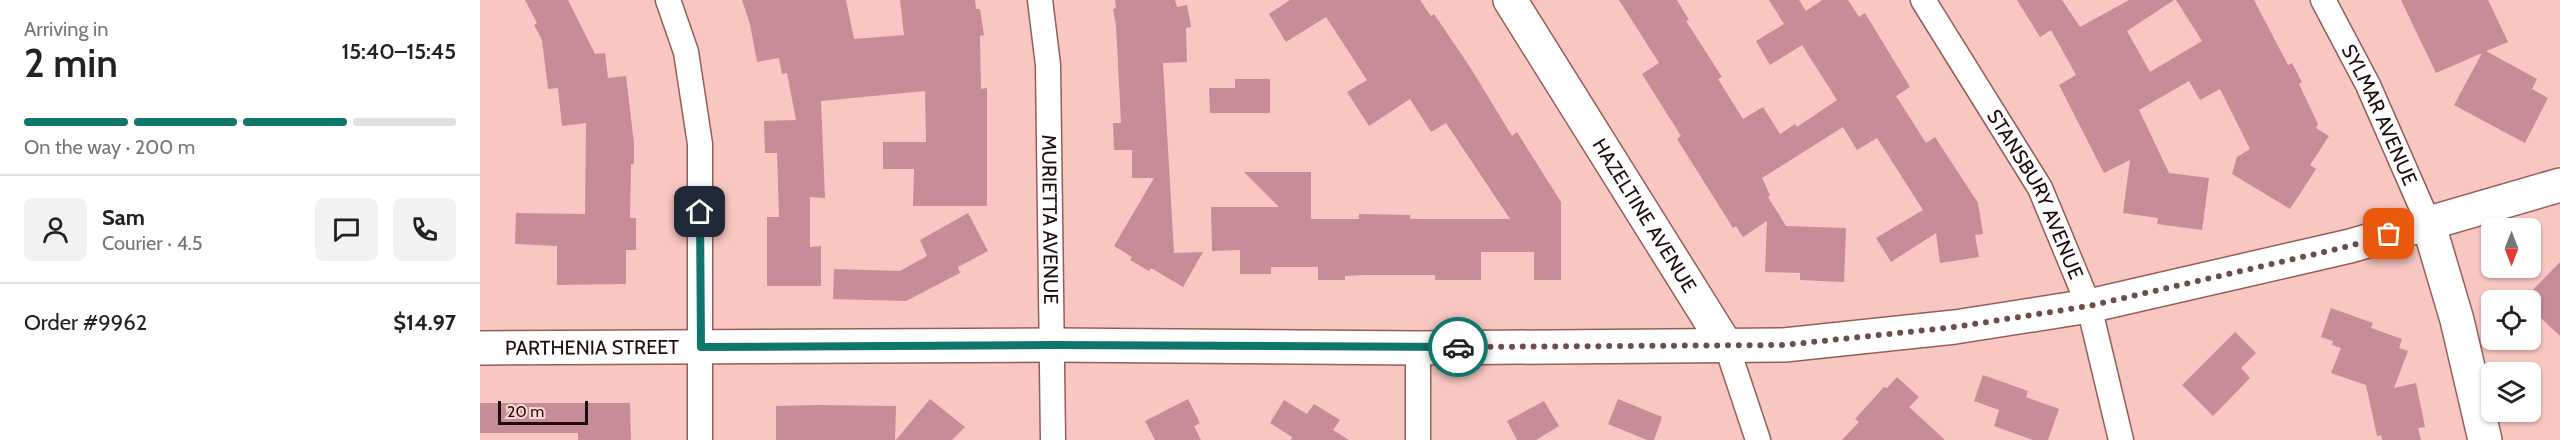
<!DOCTYPE html>
<html lang="en">
<head>
<meta charset="utf-8">
<style>
	:root { --surface:#fff; --page:#f2f2f2; --text:#222; --muted:#767676; --line:#e0e0e0; --accent:#0f766e }
	body { margin:0; font-family:Cabin,sans-serif; background:var(--page); color:var(--text); height:100vh; display:flex; flex-direction:column; font-size:22px; white-space:nowrap }
	* { box-sizing:border-box; margin:0 }
	p { font-size:20px; color:var(--muted) }
	.icon { flex:none; width:33px; height:33px; fill:none; stroke:currentColor; stroke-width:2; stroke-linecap:round; stroke-linejoin:round }
	.map { position:relative; flex:1; overflow:hidden }
	.side { display:flex; flex-direction:column; background:var(--surface); width:480px }
	.side>* { flex:none }
	.needle { width:39px; rotate:180deg }
	.tools { position:absolute; left:2001px; top:218px; display:grid; gap:12px }
	.tools a { display:grid; place-items:center; width:60px; height:60px; border-radius:9px; background:var(--surface); box-shadow:0 2px 4px #0004; font-size:30px }
	.scale { position:absolute; left:18px; bottom:15px; width:90px; box-sizing:border-box; padding-left:6px; border:3px solid #200c0a; border-top:0; font-size:16px; line-height:21px; white-space:nowrap; color:#200c0a; -webkit-text-stroke:4px #fed8d3; paint-order:stroke }
	.pin { position:absolute; display:grid; place-items:center; width:51px; height:51px; color:#fff; margin:-26px; border-radius:12px; box-shadow:0 3px 9px #0006 }
	.courier { position:absolute; display:grid; place-items:center; width:60px; height:60px; margin:-30px; border:4px solid #0f766e; border-radius:50%; background:#fff; color:#222; box-shadow:0 2px 8px #0007 }
	.head em { font-style:normal; font-weight:600 }
	.head div { display:flex; flex-direction:column-reverse }
	.head { display:flex; align-items:center; justify-content:space-between; height:102px; padding:0 24px }
	h1 { font-size:39px; font-weight:600; line-height:45px }
	.bar { display:grid; grid-template-columns:repeat(4,1fr); gap:9px 6px; align-content:center; height:72px; padding:0 24px }
	.bar i { height:8px; border-radius:4px; background:var(--line) }
	.bar .on { background:var(--accent) }
	.bar p { grid-column:span 4 }
	.line { display:flex; align-items:center; gap:15px; padding:0 24px; border-top:2px solid var(--line) }
	.line div { flex:1 }
	.round { display:grid; place-items:center; flex:none; width:63px; height:63px; border-radius:9px; background:var(--page) }
	main { display:flex; flex:1; min-height:0 }
	.map>svg:first-child { display:block }
</style>
</head>
<body>
<main>
<section class="side">
<div class="head"><div><h1>2 min</h1><p>Arriving in</p></div><em>15:40–15:45</em></div>
<div class="bar"><i class="on"></i><i class="on"></i><i class="on"></i><i></i><p>On the way · 200 m</p></div>
<div class="line" style="height:108px"><a class="round"><svg class="icon" aria-label="person" viewBox="0 0 24 24"><circle cx="12" cy="8" r="4"/><path d="M4 21q1-7 8-7t8 7"/></svg></a><div><b>Sam</b><p>Courier · 4.5</p></div><a class="round"><svg class="icon" aria-label="chat" viewBox="0 0 24 24"><path d="M4 5h16v11H9l-5 4z"/></svg></a><a class="round"><svg class="icon" aria-label="phone" viewBox="0 0 24 24"><path d="M5 4h4l2 5-3 2q2 4 5 5l2-3 5 2v4C11 20 4 13 5 4z"/></svg></a></div>
<div class="line" style="height:78px"><div>Order #9962</div><b>$14.97</b></div>
</section>
<div class="map">
<svg width="2080" height="440" viewBox="0 0 2080 440">
	<rect width="100%" height="100%" fill="#f9c7c1"/>
	<g fill="#c68c97">
		<path d="M45,0H88L115,54L125,53L128,78L146,76L154,144V164H151L150,218H156V250H146V284L77,285V246L35,244L36,213L105,214L106,123L82,126L78,88L68,89L62,40L54,25L57,23Z"/>
		<path d="M262,0H366L374,39L424,35L420,0H495L496,9H500L504,35L500,36L501,89L507,88V206H433L434,169H403V142H446L445,91L341,101L345,198L330,197V247L341,246V286H287V217H299L297,153H285L284,121L316,120L307,73L302,74L299,58L277,62L270,24Z"/>
		<path d="M635,0H695L697,7L707,5L711,27L706,28L707,62L683,63L694,253L723,252L703,287L671,268L669,271L650,260L652,257L634,246L674,178H652V150H634L633,123H641L636,25L633,9L636,8Z"/>
		<path d="M810,0H940L951,16L954,14L990,67L1032,136L1037,132L1081,202V280H1054V252H1001V280H955V275H885L865,276V280H838V267H791V274H760V250L732,251L731,207H799L764,172H831V219H879V214L930,215V219H1030L966,123L951,132L930,99L889,126L867,92L887,80L846,17L806,42L789,14Z"/>
		<path d="M1139,0H1197L1209,20L1206,21L1242,77L1238,79L1263,119L1283,107L1300,134L1315,124L1317,127L1357,100L1322,45L1290,65L1276,41L1304,24L1289,0H1319L1326,11L1342,0H1368L1379,17L1385,13L1430,87L1416,96L1446,143L1455,137L1498,203L1503,234L1495,235L1499,257L1460,263L1456,233L1411,262L1396,238L1443,210L1397,138L1377,150L1363,127L1282,178L1290,195L1288,197L1306,226L1366,228L1364,282L1320,280V273L1285,272L1287,221L1263,237L1256,226L1253,228L1197,139L1201,136L1162,74L1179,63Z"/>
		<path d="M1537,0H1582L1600,27L1649,0H1694L1647,31L1670,72L1722,41L1696,0H1774L1808,65L1812,63L1822,82L1819,84L1838,124L1836,128L1849,136L1830,165L1836,169L1810,209L1752,174L1757,157L1770,149L1740,89L1720,100L1709,81L1659,110L1689,173L1729,178L1722,230L1677,224L1678,218L1643,213L1650,160L1624,173L1579,85L1596,75L1571,30L1560,37Z"/>
		<path d="M1921,0H2008L2028,42L2006,51L2057,79L2052,89L2068,98L2045,143L1974,105L2002,53L1956,73Z"/>
		<path d="M755,79H790V113H730L729,88H755Z"/>
		<path d="M488,213L508,251L478,267L480,273L426,301L353,299L354,269L420,271L447,256L440,240Z"/>
		<path d="M2080,262V336L2050,308V300H2043Z"/>
		<path d="M1851,308L1893,323L1891,328L1922,339L1919,348L1928,351L1914,388L1936,383L1945,427L1938,428L1941,440H1902L1901,435L1897,436L1886,385L1851,373L1861,348L1852,345L1853,341L1841,337Z"/>
		<path d="M1755,332L1776,353L1761,368L1770,378L1733,416L1702,385Z"/>
		<path d="M1503,375L1548,391L1546,397L1579,409L1568,440H1553L1514,426L1519,410L1494,401Z"/>
		<path d="M1417,377L1439,397L1429,407L1465,440H1362L1379,422L1375,419L1404,387L1407,388Z"/>
		<path d="M450,399L485,427L472,440H416Z"/>
		<path d="M708,399L720,423L714,426L721,440H675L665,421Z"/>
		<path d="M1138,399L1182,417L1174,440H1167L1128,424Z"/>
		<path d="M804,400L827,414L834,404L860,420L853,430L869,440H811L812,437L790,423Z"/>
		<path d="M1064,401L1079,426L1056,440H1037L1027,421Z"/>
		<path d="M0,403H150L151,440H98V433H0Z"/>
		<path d="M337,405L416,406L415,440H296V406Z"/>
	</g>
	<g fill="none" stroke-linecap="round" stroke-linejoin="round">
		<defs>
			<g id="street">
				<path d="M188,0L206,52L220,144V440"/>
				<path id="s1" d="M560,0L568,65L573,440"/>
				<path id="s2" d="M1443,0L1560,188L1609,306L1641,440"/>
				<path id="s3" d="M1843,0L1888,85L1948,222"/>
				<path d="M1247,347L1278,440"/>
				<path d="M938,348V440"/>
			</g>
			<g id="secondary">
				<path id="s4" d="M1030,0L1247,347"/>
				<path d="M1948,222L1977,320L2005,440"/>
				<path id="s5" d="M0,348L572,345L938,348L1304,345L1475,327L1609,306L1870,246L2080,185"/>
			</g>
		</defs>
		<use href="#street" stroke="#945e58" stroke-width="27"/>
		<use href="#secondary" stroke="#945e58" stroke-width="36"/>
		<use href="#street" stroke="#fff" stroke-width="24"/>
		<use href="#secondary" stroke="#fff" stroke-width="33"/>
	</g>
	<g fill="none" stroke-linecap="round" stroke-linejoin="round">
		<path stroke="#6c4d4a" stroke-width="6" stroke-dasharray="0 10.8" d="M978,347L1304,345L1475,327L1609,306L1870,246L1909,234"/>
		<path stroke="#0f766e" stroke-width="8" d="M220,212L221,347L572,345L978,347"/>
	</g>
	<g text-anchor="middle" dominant-baseline="central" stroke-width="4.5" stroke-linejoin="round" paint-order="stroke">
		<g font-size="20" fill="#200c0a" stroke="#fed8d3">
			<text stroke="none"><textPath href="#s3" startOffset="128">SYLMAR AVENUE</textPath></text>
			<text stroke="none"><textPath href="#s2" startOffset="225">STANSBURY AVENUE</textPath></text>
			<text stroke="none"><textPath href="#s4" startOffset="254">HAZELTINE AVENUE</textPath></text>
			<text stroke="none"><textPath href="#s1" startOffset="220">MURIETTA AVENUE</textPath></text>
			<text stroke="none"><textPath href="#s5" startOffset="112">PARTHENIA STREET</textPath></text>
		</g>
	</g>
</svg>
<div class="tools">
<a><svg class="needle" viewBox="-14 -14 28 28"><path d="M0-13l5 13h-10z" fill="#e53935"/><path d="M0 13l5-13h-10z" fill="#767676"/></svg></a>
<a><svg class="icon" aria-label="locate" viewBox="0 0 24 24"><circle cx="12" cy="12" r="6"/><path d="M12 2v4M12 18v4M2 12h4M18 12h4"/></svg></a>
<a><svg class="icon" aria-label="layers" viewBox="0 0 24 24"><path d="M12 4l9 5-9 5-9-5zM3 14l9 5 9-5"/></svg></a>
</div>
<div class="scale">20 m</div>
<div class="pin" style="left:1909px;top:234px;background:#ea580c"><svg class="icon" aria-label="bag" viewBox="0 0 24 24"><path d="M5 8h14l-1 12H6zM9 8a3 3 0 0 1 6 0"/></svg></div>
<div class="pin" style="left:220px;top:212px;background:#1f2937"><svg class="icon" aria-label="home" viewBox="0 0 24 24"><path d="M3 11l9-7 9 7M6 9v11h12V9"/></svg></div>
<div class="courier" style="left:978px;top:347px"><svg class="icon" aria-label="car" viewBox="0 0 24 24"><path d="M5 17H2v-5l4-1 3-4h7l3 4 3 1v5h-3M9 17h6M6 11h13"/><circle cx="7" cy="17" r="2"/><circle cx="17" cy="17" r="2"/></svg></div>
</div>
</main>
</body>
</html>
